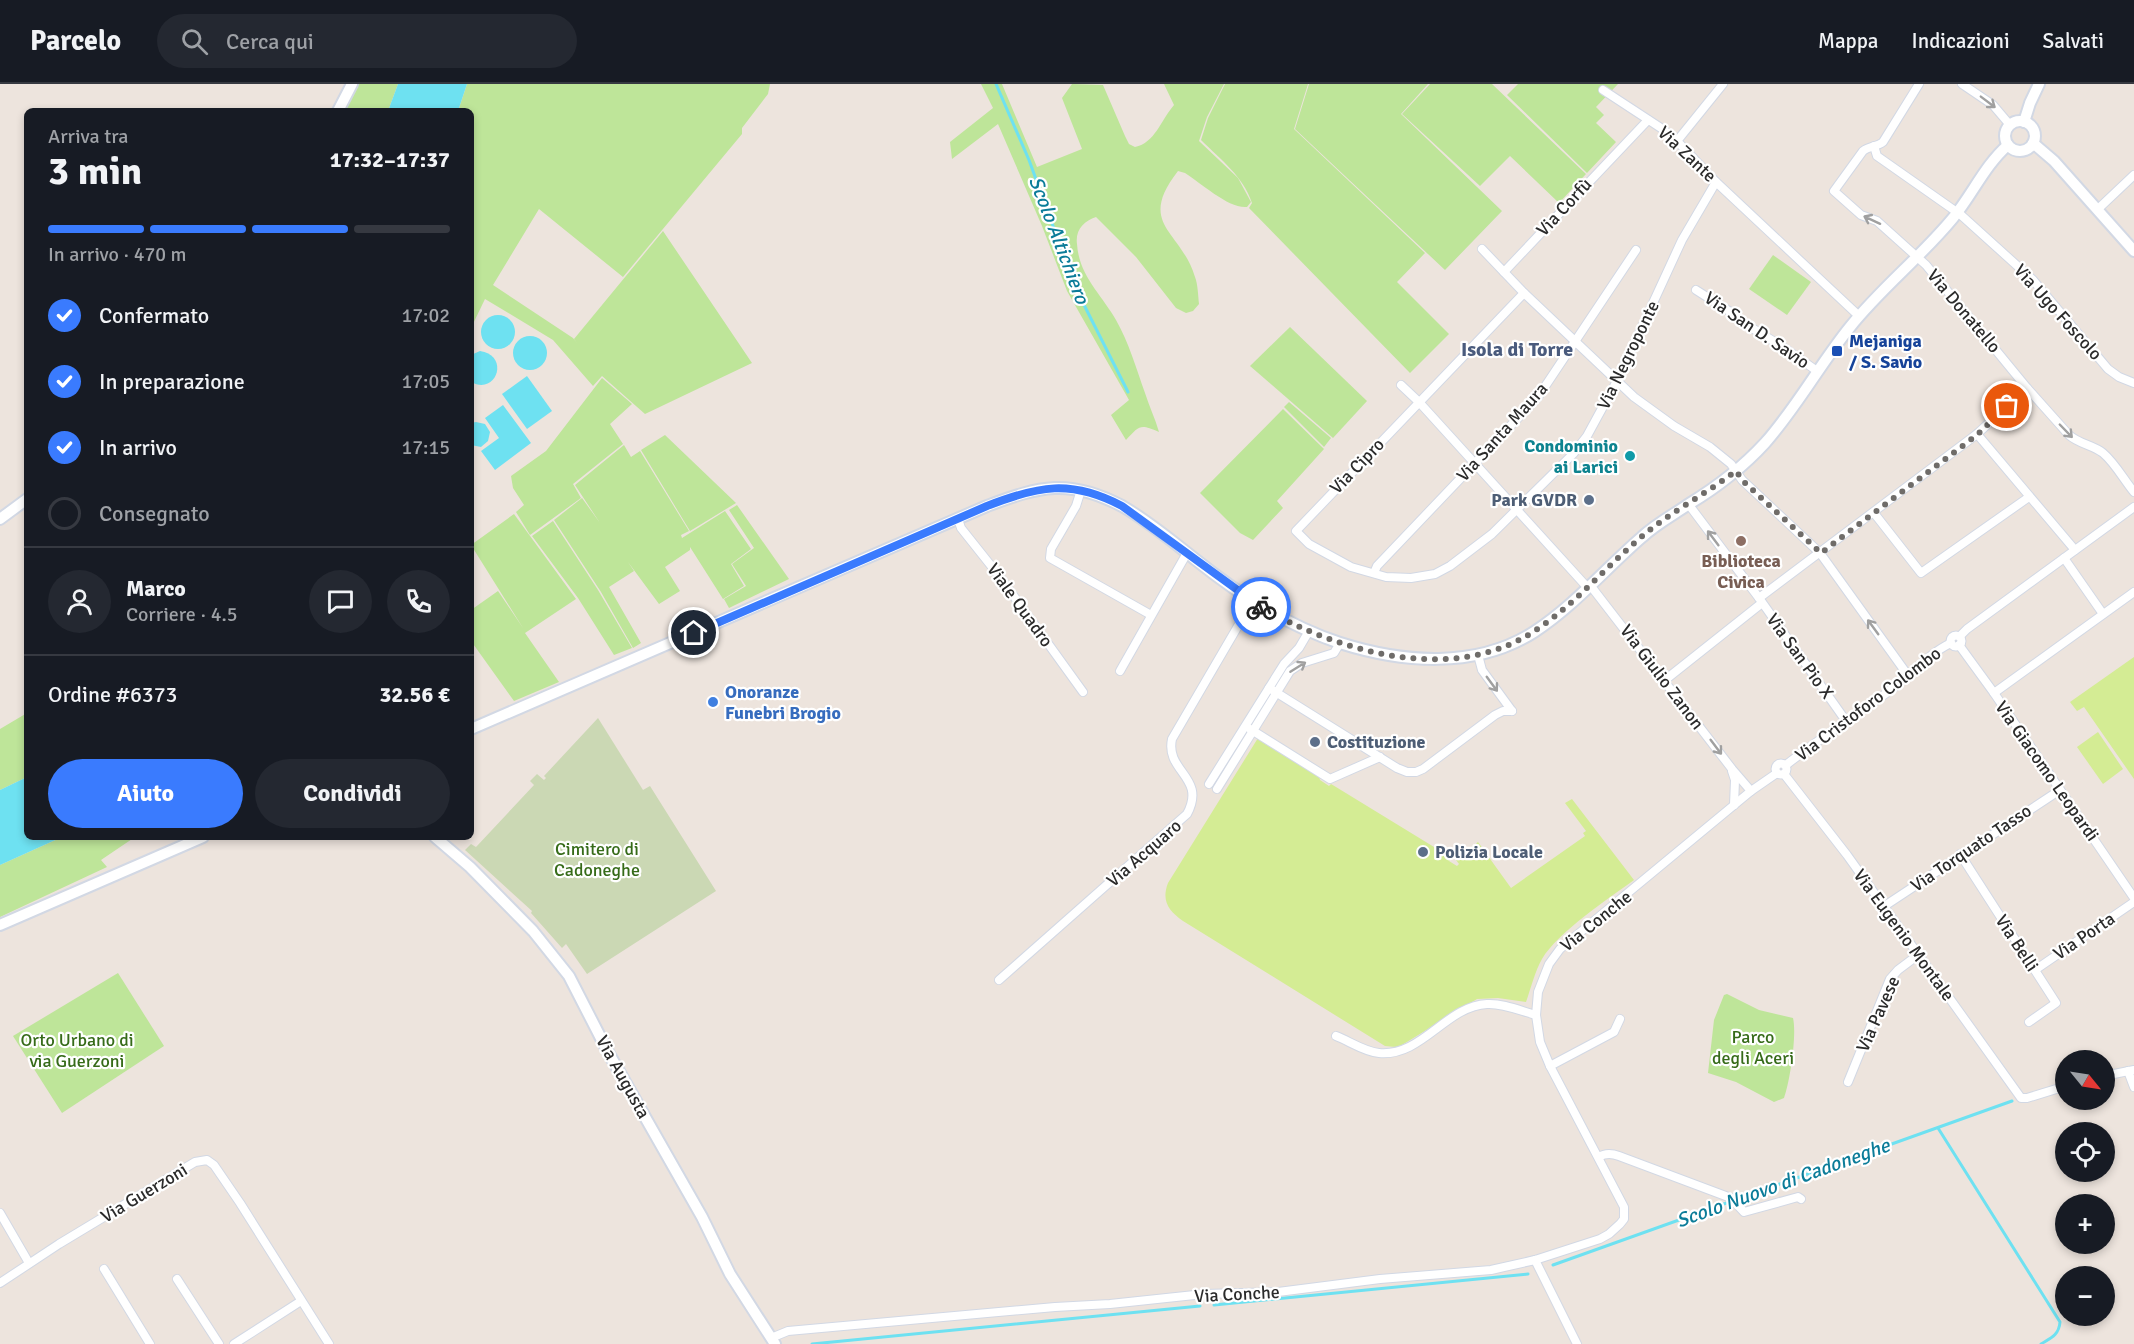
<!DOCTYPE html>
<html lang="it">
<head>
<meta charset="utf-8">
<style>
	:root { --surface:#171b24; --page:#242831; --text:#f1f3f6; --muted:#9ea1a6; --line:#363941; --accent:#3a7bfe }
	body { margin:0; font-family:Signika,sans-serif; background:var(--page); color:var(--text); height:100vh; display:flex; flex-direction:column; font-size:22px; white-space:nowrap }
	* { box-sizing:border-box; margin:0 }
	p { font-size:20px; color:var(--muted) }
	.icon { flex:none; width:33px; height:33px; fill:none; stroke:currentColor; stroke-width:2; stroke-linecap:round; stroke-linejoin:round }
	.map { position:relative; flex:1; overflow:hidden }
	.sheet { position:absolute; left:24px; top:24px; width:450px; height:732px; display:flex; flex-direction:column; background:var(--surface); border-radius:9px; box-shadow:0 3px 9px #0003 }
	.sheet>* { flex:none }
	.needle { width:39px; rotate:120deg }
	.controls { position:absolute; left:2055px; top:966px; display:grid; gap:12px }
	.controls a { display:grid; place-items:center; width:60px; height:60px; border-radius:50%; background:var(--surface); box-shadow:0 3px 9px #0003; font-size:30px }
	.pin { position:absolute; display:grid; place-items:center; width:51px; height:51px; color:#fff; margin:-26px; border:3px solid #fff; border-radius:50%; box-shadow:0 2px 6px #0007 }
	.courier { position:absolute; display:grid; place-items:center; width:60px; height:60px; margin:-30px; border:4px solid #3a7bfe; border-radius:50%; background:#fff; color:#222; box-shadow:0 2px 8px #0007 }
	.summary em { font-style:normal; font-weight:700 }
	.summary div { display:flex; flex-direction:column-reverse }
	.summary { display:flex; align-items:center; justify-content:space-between; height:102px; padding:0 24px }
	h1 { font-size:39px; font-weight:700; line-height:45px }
	.bar { display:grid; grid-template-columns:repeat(4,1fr); gap:9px 6px; align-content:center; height:72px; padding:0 24px }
	.bar i { height:8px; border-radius:4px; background:var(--line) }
	.bar .selected { background:var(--accent) }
	.bar p { grid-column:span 4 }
	.line { display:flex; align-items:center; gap:15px; padding:0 24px; border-top:2px solid var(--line) }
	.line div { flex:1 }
	.round { display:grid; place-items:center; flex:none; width:63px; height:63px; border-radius:32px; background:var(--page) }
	ol { padding:0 24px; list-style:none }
	li { display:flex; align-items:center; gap:18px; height:66px }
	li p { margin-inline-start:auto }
	li .icon { padding:6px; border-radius:50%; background:var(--accent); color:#fff; stroke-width:4 }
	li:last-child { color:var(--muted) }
	li i { width:33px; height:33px; border:3px solid var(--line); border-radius:50% }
	.button { display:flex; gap:12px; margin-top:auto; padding:12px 24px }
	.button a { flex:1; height:69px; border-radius:36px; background:var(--accent); color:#fff; font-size:24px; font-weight:700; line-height:69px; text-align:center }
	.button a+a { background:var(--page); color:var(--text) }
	header { display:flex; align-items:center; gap:36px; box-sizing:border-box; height:84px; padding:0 30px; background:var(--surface); border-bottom:2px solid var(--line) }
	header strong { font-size:28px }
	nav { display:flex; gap:33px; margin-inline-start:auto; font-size:21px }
	.search { width:420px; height:54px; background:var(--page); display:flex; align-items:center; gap:15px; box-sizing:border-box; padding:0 21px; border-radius:33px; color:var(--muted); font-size:22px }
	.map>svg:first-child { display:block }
</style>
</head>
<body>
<header>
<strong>Parcelo</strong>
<div class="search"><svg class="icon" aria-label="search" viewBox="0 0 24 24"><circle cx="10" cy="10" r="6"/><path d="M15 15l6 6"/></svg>Cerca qui</div>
<nav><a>Mappa</a><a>Indicazioni</a><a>Salvati</a></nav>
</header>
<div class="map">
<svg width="2134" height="1260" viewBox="0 0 2134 1260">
	<rect width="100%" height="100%" fill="#ede4dd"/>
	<g fill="#bee599">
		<path d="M355,0H398L388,27H342Z"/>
		<path d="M467,0H770L768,10L742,44V50L623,193L539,125L493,201L573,254L577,259L574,255L663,147L752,279L645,330L602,292L593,302L553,256L485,215L471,244V27H458Z"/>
		<path d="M981,0H1002L1037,83L1082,65L1062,14L1072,0L1103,1L1125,52L1129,60L1135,63C1155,59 1161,36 1174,21L1164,0H1224L1207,33L1199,57L1238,94L1251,118L1247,123C1229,125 1201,99 1185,89L1178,87C1136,141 1181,146 1195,193C1198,201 1198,211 1199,220L1193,227L1186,229L1176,224L1136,173L1096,133C1084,137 1075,146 1077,160C1079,192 1102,211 1116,236C1129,259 1136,284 1145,309C1149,322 1155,334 1159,348C1140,340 1140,341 1126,356L1111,331L1129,316L1067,207L1042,142L998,40L952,75L950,58L993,24Z"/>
		<path d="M1225,0H1308L1294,45L1425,169L1397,198L1449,250L1410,289L1249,124L1252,119C1243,92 1221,76 1201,56L1208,34Z"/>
		<path d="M1309,0H1428L1401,30L1502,127L1445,186L1295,45Z"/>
		<path d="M1430,0H1492L1586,90L1559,119L1510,72L1480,102L1402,30Z"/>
		<path d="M1518,0H1618L1596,23L1604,31L1596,39L1616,58L1587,89L1507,11Z"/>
		<path d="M1773,171L1811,198L1787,231L1749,205Z"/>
		<path d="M1290,243L1367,317L1333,354L1250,282Z"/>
		<path d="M602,294L632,320L610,340L623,360L573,400L581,414L530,451L516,428L524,421L513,404L511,392L546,367Z"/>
		<path d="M1289,318L1331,354L1324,363L1284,323Z"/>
		<path d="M1283,325L1324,365L1277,417L1283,424L1253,456L1240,449L1200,409Z"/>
		<path d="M665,351L736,419L690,447L641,366Z"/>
		<path d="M624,361L631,373L640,367L689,447L681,451L682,454L725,427L751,465L731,480L744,502L723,515L690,463V466L665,483L680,507L659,520L628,478L634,487L609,503L641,559L633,564L601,508L554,436L582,414L600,439L575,401Z"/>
		<path d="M737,421L789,495L729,524L724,515L746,502L732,480L754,464L729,426Z"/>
		<path d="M514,430L576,515L525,549L559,598L514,617L471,557V526L498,507L523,544L471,461Z"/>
		<path d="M553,437L598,506L632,564L614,571L578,514L532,452Z"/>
		<path d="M27,629V693L0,706V645Z"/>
		<path d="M62,753H135L101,776L107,783L0,833V781Z"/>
		<path d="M118,889L164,962L62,1029L13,952Z"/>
		<path d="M1727,910L1759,926L1793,934C1797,950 1790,998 1784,1014L1774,1018L1736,998L1708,989L1714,936L1724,911Z"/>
	</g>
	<path fill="#cbd8b4" d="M598,634L643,706L650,702L716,807L587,890L566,860L562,864L531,829L532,827L465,766L471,760L476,763L534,701L530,697L537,690L544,696L546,694L544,692Z"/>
	<g fill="#d4ec94">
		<path d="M2134,573V695L2084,623L2077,627L2070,618Z"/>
		<path d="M2098,648L2123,685L2103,700L2077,663Z"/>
		<path d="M1258,654L1319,692L1320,696L1329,702L1331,700L1336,703L1452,774L1449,777L1457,782L1459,780L1456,776L1478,758L1511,804L1585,752L1583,749L1586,747L1565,719L1572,715L1634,796C1608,815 1558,848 1542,875C1535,887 1531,904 1526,918L1498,914L1477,915L1402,961L1396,963L1385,962L1183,837C1169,827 1161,817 1168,799Z"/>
	</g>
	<g fill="#6ee1f1">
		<path d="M398,0H467L458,27H388Z"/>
		<circle cx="498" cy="248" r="17"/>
		<circle cx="530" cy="269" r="17"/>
		<path d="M480,267C510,271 497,312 471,298V271Z"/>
		<path d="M527,292L552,327L527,345L502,310Z"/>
		<path d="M503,321L531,359L495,386L481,367L499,354L485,334Z"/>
		<path d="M476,338L485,340L490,348L488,357L481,363L471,361V339Z"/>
		<path d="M27,693V753H62L0,781V706Z"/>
	</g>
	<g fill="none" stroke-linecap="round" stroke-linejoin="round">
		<g stroke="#6ee1f1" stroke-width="3">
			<path d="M996,0L1029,76L1076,205L1128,308"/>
			<path d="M1938,1044L2060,1238C2059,1251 2051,1254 2041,1260"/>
			<path d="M1553,1181L2012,1017"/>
			<path d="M1214,1221L1528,1190"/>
			<path d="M812,1260L1200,1222"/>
		</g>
		<defs>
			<g id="street">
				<path d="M1919,0L1883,58C1877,63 1869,62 1863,67L1834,107L1861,131L1877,137L1926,181L2027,304L2069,351C2079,360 2093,361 2103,369C2115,379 2124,396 2134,408"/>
				<path d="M1962,0L1993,21L2010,41"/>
				<path d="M1603,6L1664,46L1677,57L1716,98L1859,232"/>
				<path d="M1677,57L1723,0"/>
				<path d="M1874,62L1877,72L1961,131L2033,196L2108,285L2119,293L2134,299"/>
				<path d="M2098,125L2134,91"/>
				<path d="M1482,165L1524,209L1634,313L1674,342L1710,363L1731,380L1742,396L1820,469L1907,590"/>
				<path d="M1504,188L1648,36"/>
				<path d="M1696,206L1729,227L1739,236L1786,265L1817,287"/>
				<path d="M1524,209L1296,447L1309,460L1351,483L1386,493L1411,494L1435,490L1450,482L1492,450L1573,370L1587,352L1617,297L1682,156L1716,98"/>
				<path d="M1401,301L1419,318L1587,503"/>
				<path d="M1977,350L2075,466"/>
				<path d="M1081,406L1076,422L1051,465L1050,474L1151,531"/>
				<path d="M1689,421L1759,514L1846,637"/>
				<path d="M1874,429L1921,489L2029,413"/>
				<path d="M958,435L961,444L1000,493L1083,608"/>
				<path d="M2064,474L2103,530"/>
				<path d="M1374,489L1377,482L1538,313L1636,166"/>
				<path d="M1590,501L1732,685L1751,707"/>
				<path d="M1759,514L1977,350L2027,304"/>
				<circle cx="1956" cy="557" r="5.5"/>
				<path d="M1960,552L1967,545L2134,423"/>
				<path d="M1959,561L1994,609L2134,814"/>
				<path d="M1478,571L1482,586L1512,627"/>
				<path d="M1120,587L1187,469"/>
				<path d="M1665,596L1762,519"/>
				<path d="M1269,604L1397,684L1407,688H1416L1423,685L1495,631L1503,627H1512"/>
				<path d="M1994,609L2134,508"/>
				<path d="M1250,645L1330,695L1380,673"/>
				<circle cx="1781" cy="685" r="5.5"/>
				<path d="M1786,681C1820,654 1857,631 1892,605C1912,590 1928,570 1951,559"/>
				<path d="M1732,687L1735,696L1734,721"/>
				<path d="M1784,690L1847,771L2021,1014H2027L2066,1002"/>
				<path d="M1209,700L1284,580L1299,564L1309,547"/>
				<path d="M1217,705L1290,587L1302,579L1334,569L1340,559"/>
				<path d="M1960,770L2056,919L2029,938"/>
				<path d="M1883,823L2060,706"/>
				<path d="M2035,886L2134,818"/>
				<path d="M999,896L1187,730C1207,693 1165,688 1172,655L1252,518"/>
				<path d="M1336,952C1349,957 1365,968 1379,969C1422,973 1446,922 1487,920C1503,919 1521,927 1536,931"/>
				<path d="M1550,982L1614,948L1620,935"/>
				<path d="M2128,987L2134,1003"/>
				<path d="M2104,992L2134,986"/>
				<path d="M1848,998L1890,895L1898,886L1918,871"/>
				<path d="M1599,1073C1605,1069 1611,1069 1619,1072L1731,1114L1744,1128L1798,1113L1801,1115"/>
				<path d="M0,1129L29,1179"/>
				<path d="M1535,1176L1577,1260"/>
				<path d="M104,1185L150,1260"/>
				<path d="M177,1195L219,1260"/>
				<path d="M0,1199L59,1160L195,1078L207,1076L214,1081L240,1119L329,1260"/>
				<path d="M771,1254L788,1247L1055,1223L1110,1220L1204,1210L1278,1208L1380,1195L1491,1186L1535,1176L1600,1155L1609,1150L1620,1140L1624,1135V1123L1550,982L1540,958L1536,931L1538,908L1549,880L1560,865L1751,707L1777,689"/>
				<path d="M234,1260L301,1217"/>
			</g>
			<g id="secondary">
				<path d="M338,27L352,0"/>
				<circle cx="2020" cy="52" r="15"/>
				<path d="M2024,38L2030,19L2039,0"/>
				<path d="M2033,59L2054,77L2134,167"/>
				<path d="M0,435L27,415"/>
				<path d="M471,645L987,422C1040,402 1069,394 1122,422C1148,437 1172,457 1196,476C1240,511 1286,541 1340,559C1403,579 1476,585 1534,548C1574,522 1606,484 1642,453C1656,440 1673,431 1689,420C1717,403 1743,383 1765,359C1797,323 1820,280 1850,243C1881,204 1921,173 1953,134C1972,111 1985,81 2008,61"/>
				<path d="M435,753L470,783L533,847L569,892L608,968L702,1133L730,1190L775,1260"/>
				<path d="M0,841L203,753"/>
			</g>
		</defs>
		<use href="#street" stroke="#d2d8e4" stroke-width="10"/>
		<use href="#secondary" stroke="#d2d8e4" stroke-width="14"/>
		<use href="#street" stroke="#fff" stroke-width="8"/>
		<use href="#secondary" stroke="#fff" stroke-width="10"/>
	</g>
	<defs><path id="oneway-shaft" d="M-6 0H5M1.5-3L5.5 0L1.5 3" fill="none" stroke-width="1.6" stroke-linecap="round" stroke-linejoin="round" transform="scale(1.5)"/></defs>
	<g stroke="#a0a0a0">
		<use href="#oneway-shaft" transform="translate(1988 18) rotate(37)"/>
		<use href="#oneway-shaft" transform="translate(1872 136) rotate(-155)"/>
		<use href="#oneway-shaft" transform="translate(2066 347) rotate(46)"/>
		<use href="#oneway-shaft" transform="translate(1713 454) rotate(-127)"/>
		<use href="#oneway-shaft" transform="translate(1873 543) rotate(-126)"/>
		<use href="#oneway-shaft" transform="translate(1298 583) rotate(-32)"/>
		<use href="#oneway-shaft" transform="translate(1492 600) rotate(54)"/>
		<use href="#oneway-shaft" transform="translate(1716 663) rotate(53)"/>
	</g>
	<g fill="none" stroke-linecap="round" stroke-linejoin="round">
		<path stroke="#6f6c69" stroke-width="6" stroke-dasharray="0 10.8" d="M1261,523C1339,568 1451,601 1533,548C1575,521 1607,481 1646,449C1674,426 1707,409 1736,387L1744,398L1821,469L1977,351L2007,322"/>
		<path stroke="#3a7bfe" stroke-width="8" d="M694,549L987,422C1038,402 1071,395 1122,422L1261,523"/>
	</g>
	<rect fill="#1a4fb4" stroke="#fff" stroke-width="2" x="1831" y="261" width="12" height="12" rx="3"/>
	<circle fill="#0f9aa8" stroke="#fff" stroke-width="2" cx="1630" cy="372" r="6"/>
	<g fill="#5c6f8a" stroke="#fff" stroke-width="2">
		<circle cx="1589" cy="416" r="6"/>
		<circle cx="1315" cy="658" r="6"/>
		<circle cx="1423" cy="768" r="6"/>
	</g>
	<circle fill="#8d6e63" stroke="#fff" stroke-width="2" cx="1741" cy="457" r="6"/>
	<circle fill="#3f7fe0" stroke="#fff" stroke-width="2" cx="713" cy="618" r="6"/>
	<g text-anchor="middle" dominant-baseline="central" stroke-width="4.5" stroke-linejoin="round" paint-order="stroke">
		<g font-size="18" fill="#2b2b2b" stroke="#fff">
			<text transform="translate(1687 70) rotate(43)">Via Zante</text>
			<text transform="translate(1564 123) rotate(-47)">Via Corfù</text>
			<text transform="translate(1964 227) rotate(50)">Via Donatello</text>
			<text transform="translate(2058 228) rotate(48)">Via Ugo Foscolo</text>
			<text transform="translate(1757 246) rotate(34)">Via San D. Savio</text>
			<text transform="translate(1628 271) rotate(-64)">Via Negroponte</text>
			<text transform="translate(1502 348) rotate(-48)">Via Santa Maura</text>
			<text transform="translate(1357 382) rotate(-46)">Via Cipro</text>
			<text transform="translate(1020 521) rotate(54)">Viale Quadro</text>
			<text transform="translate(1800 572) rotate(54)">Via San Pio X</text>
			<text transform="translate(1662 593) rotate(53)">Via Giulio Zanon</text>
			<text transform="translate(1868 620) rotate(-37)">Via Cristoforo Colombo</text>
			<text transform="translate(2047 687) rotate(55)">Via Giacomo Leopardi</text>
			<text transform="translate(1971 764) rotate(-34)">Via Torquato Tasso</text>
			<text transform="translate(1144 769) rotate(-41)">Via Acquaro</text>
			<text transform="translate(1596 837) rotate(-39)">Via Conche</text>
			<text transform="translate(1904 851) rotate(54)">Via Eugenio Montale</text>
			<text transform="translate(2084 852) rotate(-34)">Via Porta</text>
			<text transform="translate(2017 859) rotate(57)">Via Belli</text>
			<text transform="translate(1878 930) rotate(-66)">Via Pavese</text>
			<text transform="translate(623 993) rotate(61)">Via Augusta</text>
			<text transform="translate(144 1109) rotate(-31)">Via Guerzoni</text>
			<text transform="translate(1237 1210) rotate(-3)">Via Conche</text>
		</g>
		<g font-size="18" font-weight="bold" fill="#164399" stroke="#fff" text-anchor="start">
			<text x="1849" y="257">Mejaniga<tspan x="1849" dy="21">/ S. Savio</tspan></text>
		</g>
		<g font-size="18" font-weight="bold" fill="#0d838f" stroke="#fff" text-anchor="end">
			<text x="1618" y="362">Condominio<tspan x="1618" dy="21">ai Larici</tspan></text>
		</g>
		<g font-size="18" font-weight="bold" fill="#4e5e75" stroke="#fff" text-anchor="start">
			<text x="1577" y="416" text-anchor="end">Park GVDR</text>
			<text x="1327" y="658">Costituzione</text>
			<text x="1435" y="768">Polizia Locale</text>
		</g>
		<g font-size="18" font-weight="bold" fill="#785e54" stroke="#fff">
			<text x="1741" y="477">Biblioteca<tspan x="1741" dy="21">Civica</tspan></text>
		</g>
		<g font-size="18" font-weight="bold" fill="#366cbe" stroke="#fff" text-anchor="start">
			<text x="725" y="608">Onoranze<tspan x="725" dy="21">Funebri Brogio</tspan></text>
		</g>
		<g font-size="18" fill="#366b19" stroke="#fff">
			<text x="597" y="765">Cimitero di<tspan x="597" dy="21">Cadoneghe</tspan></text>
			<text x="1753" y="953">Parco<tspan x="1753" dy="21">degli Aceri</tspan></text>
			<text x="77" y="956">Orto Urbano di<tspan x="77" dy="21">via Guerzoni</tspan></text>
		</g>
		<g font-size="20" font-style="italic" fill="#0b7c99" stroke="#fff">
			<text transform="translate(1059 156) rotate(69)">Scolo Altichiero</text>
			<text transform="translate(1783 1099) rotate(-20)">Scolo Nuovo di Cadoneghe</text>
		</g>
		<g font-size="20" font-weight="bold" fill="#4a5b7d" stroke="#fff">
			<text x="1517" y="265">Isola di Torre</text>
		</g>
	</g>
</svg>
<div class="controls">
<a><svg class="needle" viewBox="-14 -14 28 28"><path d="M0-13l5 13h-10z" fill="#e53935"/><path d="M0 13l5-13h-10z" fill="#9ea1a6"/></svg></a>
<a><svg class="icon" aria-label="locate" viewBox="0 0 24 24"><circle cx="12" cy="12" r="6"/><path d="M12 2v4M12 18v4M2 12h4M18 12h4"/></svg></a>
<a>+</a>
<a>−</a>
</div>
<div class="pin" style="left:2007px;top:322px;background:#ea580c"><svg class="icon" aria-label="bag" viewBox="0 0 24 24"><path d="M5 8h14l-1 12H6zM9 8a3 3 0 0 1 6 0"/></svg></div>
<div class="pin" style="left:694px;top:549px;background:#1f2937"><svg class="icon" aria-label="home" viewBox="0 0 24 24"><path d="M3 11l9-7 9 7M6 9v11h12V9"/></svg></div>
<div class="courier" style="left:1261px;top:523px"><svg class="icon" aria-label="bike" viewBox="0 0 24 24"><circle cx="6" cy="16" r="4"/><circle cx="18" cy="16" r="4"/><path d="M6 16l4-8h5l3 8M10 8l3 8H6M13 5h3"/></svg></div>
<section class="sheet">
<div class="summary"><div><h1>3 min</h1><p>Arriva tra</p></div><em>17:32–17:37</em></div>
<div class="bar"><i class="selected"></i><i class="selected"></i><i class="selected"></i><i></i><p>In arrivo · 470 m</p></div>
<ol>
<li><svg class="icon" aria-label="check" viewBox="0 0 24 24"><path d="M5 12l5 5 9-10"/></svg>Confermato<p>17:02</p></li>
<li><svg class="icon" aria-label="check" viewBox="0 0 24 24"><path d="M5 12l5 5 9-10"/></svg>In preparazione<p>17:05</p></li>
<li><svg class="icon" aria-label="check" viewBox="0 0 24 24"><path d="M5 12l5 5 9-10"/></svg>In arrivo<p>17:15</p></li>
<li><i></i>Consegnato</li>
</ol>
<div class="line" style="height:108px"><a class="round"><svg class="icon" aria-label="person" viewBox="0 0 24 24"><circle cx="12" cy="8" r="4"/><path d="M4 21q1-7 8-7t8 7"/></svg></a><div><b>Marco</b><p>Corriere · 4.5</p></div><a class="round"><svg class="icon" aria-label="chat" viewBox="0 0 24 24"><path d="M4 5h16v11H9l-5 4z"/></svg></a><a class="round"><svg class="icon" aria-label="phone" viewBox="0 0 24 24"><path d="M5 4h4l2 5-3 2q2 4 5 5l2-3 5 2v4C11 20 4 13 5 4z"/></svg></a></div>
<div class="line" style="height:78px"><div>Ordine #6373</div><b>32.56 €</b></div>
<div class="button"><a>Aiuto</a><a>Condividi</a></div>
</section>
</div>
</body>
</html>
